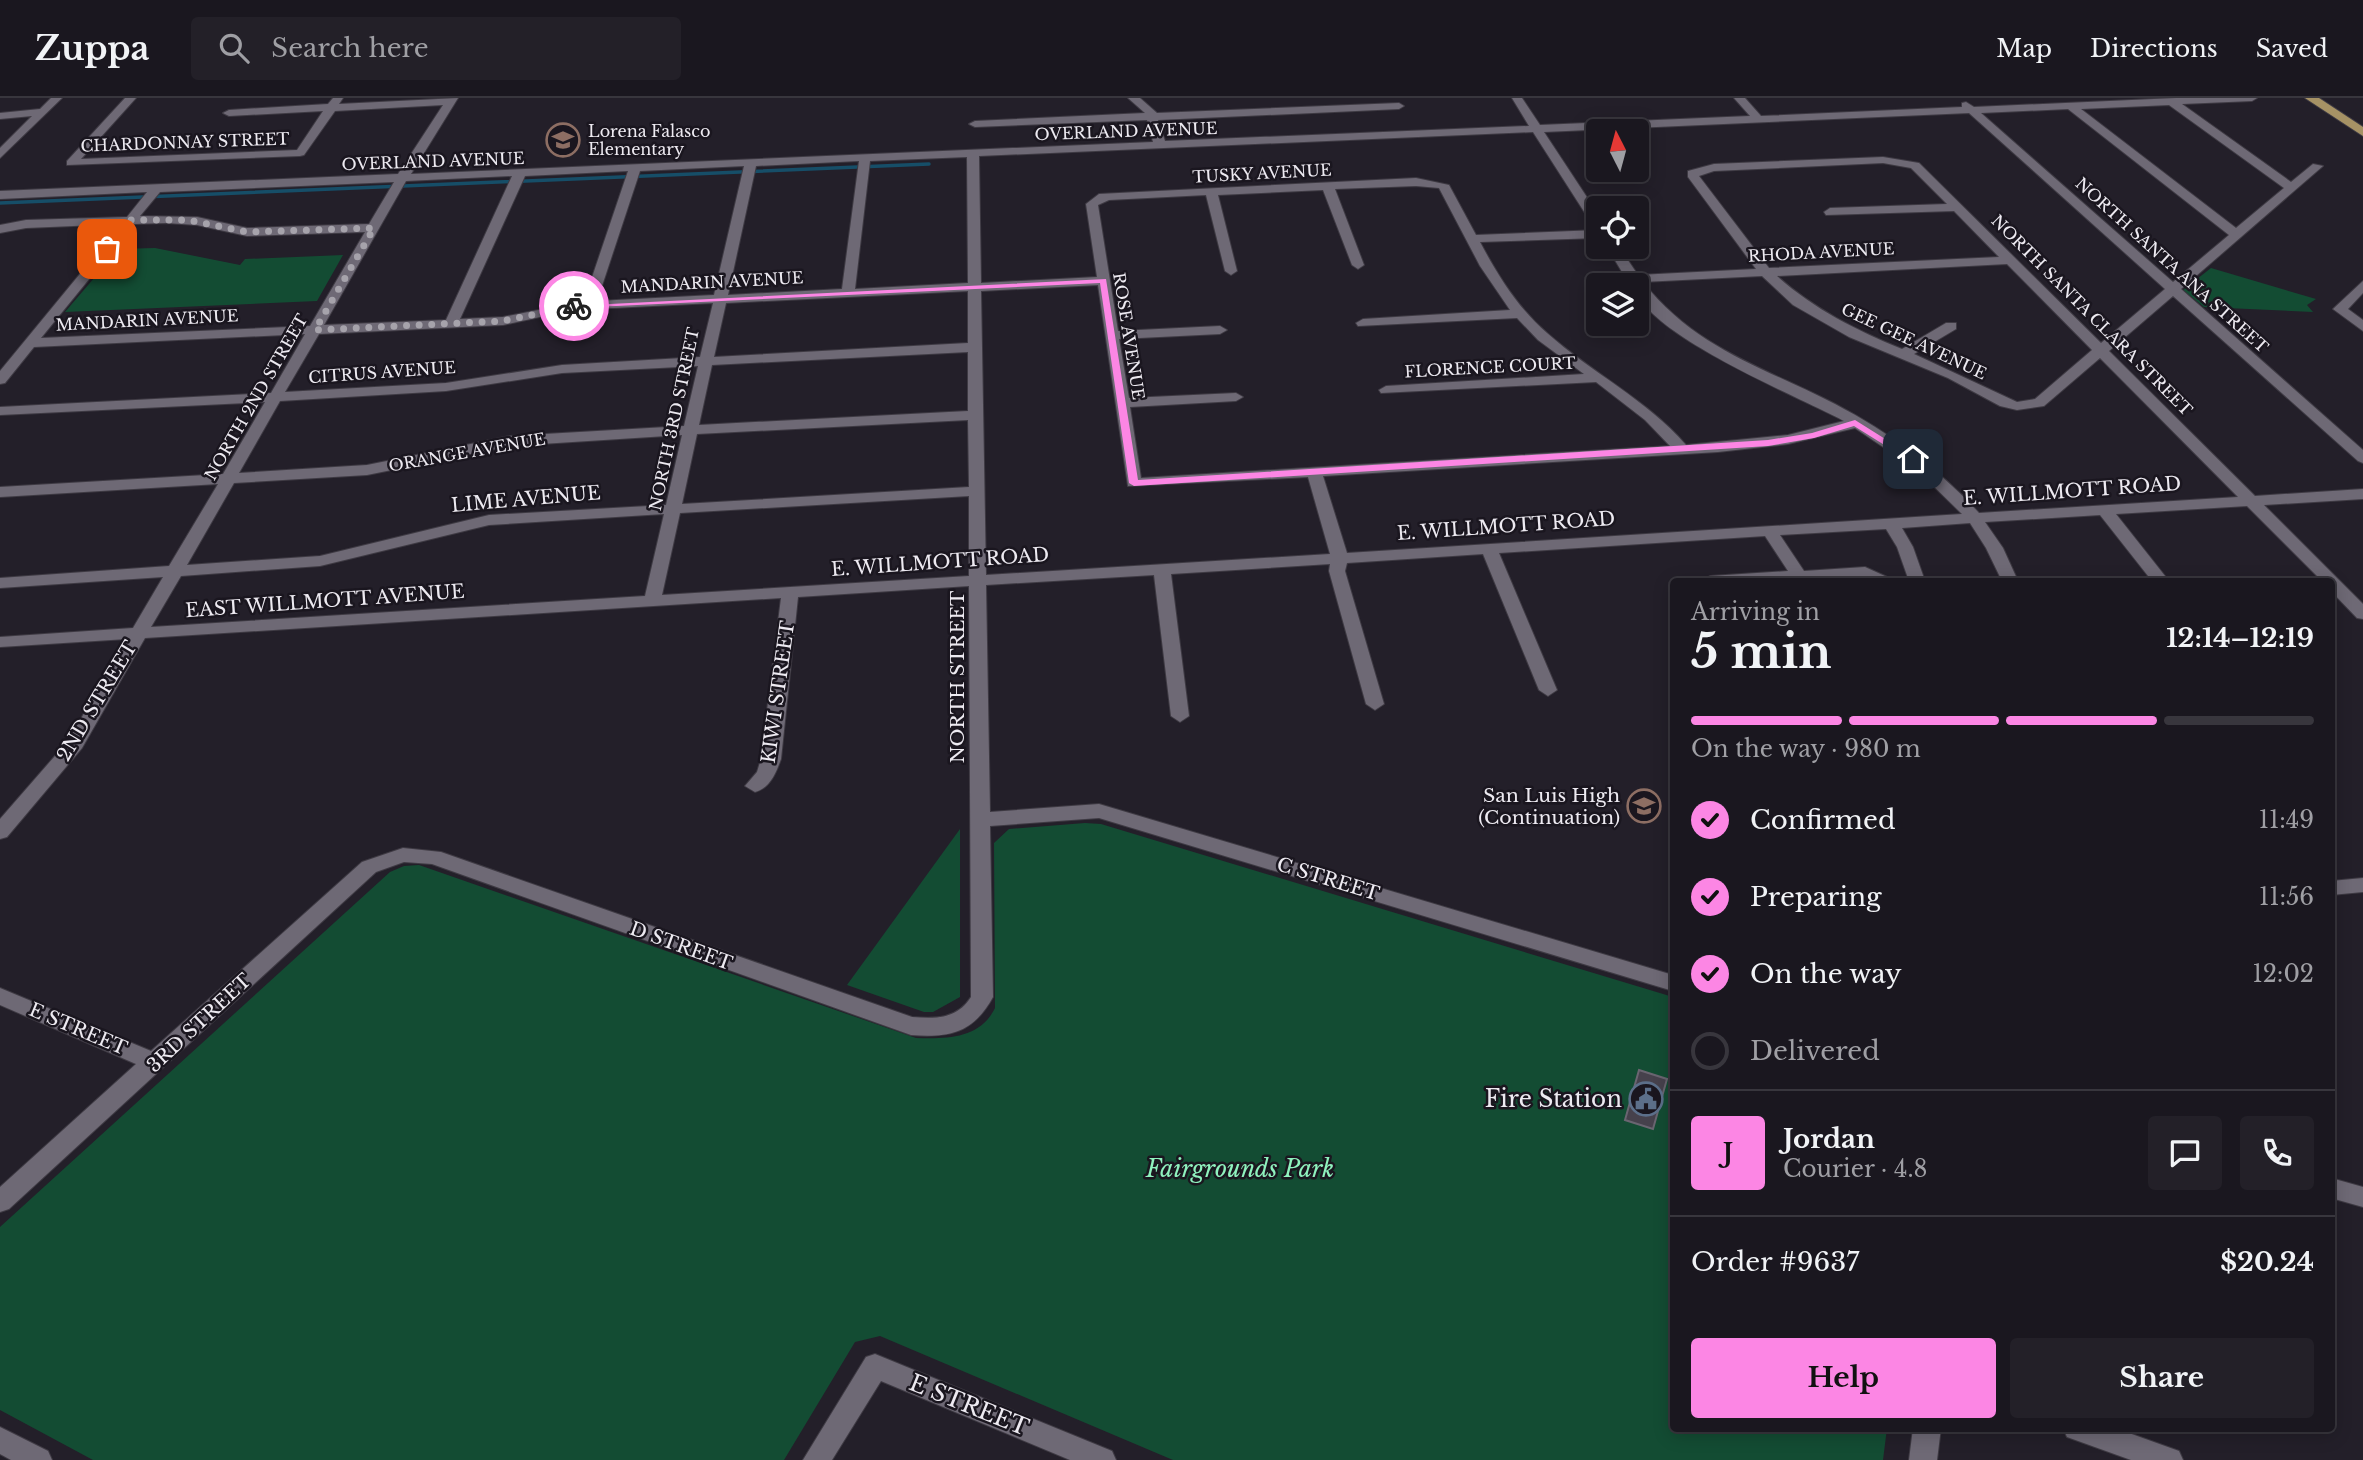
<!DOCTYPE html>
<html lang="en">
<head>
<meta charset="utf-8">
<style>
	:root { --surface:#1a171f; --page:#232028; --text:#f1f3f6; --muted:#9f9fa4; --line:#38363d; --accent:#fc86e4 }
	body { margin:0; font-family:"Libre Baskerville",serif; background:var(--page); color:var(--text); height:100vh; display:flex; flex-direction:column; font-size:26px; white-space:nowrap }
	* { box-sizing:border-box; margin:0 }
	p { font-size:23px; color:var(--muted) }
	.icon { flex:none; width:38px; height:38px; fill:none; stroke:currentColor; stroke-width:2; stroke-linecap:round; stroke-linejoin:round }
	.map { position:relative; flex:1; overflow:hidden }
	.panel { position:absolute; left:1670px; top:480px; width:665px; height:854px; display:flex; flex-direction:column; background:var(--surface); border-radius:7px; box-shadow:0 4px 18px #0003,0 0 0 2px var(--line) }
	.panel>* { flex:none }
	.needle { width:46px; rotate:354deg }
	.controls { position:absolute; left:1586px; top:21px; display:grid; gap:14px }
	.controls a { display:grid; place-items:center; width:63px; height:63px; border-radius:7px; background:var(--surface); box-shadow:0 4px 18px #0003,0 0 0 2px var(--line); font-size:35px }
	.pin { position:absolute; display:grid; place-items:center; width:60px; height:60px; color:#fff; margin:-30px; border-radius:14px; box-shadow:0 4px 10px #0006 }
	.courier { position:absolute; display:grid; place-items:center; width:70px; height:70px; margin:-35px; border:5px solid #fc86e4; border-radius:50%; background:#fff; color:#222; box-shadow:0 2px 9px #0007 }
	.head em { font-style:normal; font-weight:700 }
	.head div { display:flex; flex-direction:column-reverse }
	.head { display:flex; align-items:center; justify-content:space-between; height:119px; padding:0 21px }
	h1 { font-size:46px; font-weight:700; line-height:52px }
	.bar { display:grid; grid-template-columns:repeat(4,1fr); gap:10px 7px; align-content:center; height:84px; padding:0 21px }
	.bar i { height:9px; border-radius:5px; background:var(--line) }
	.bar .active { background:var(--accent) }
	.bar p { grid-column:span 4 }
	.line { display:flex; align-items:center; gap:18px; padding:0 21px; border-top:2px solid var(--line) }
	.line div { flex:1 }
	.round { display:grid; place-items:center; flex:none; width:74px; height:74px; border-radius:7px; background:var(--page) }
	ol { padding:0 21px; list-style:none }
	li { display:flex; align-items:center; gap:21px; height:77px }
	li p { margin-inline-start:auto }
	li .icon { padding:7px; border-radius:50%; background:var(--accent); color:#111; stroke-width:4 }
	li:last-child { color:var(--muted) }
	li i { width:38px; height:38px; border:4px solid var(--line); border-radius:50% }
	.primary-button { display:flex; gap:14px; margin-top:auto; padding:14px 21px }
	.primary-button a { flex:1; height:80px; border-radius:7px; background:var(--accent); color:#111; font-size:28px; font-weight:700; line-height:80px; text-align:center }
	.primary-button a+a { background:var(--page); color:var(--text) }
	header { display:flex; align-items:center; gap:42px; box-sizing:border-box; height:98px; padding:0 35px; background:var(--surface); border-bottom:2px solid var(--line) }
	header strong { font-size:33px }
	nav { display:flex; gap:38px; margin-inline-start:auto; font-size:24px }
	.search { width:490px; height:63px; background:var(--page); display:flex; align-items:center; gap:18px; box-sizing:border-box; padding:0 24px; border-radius:7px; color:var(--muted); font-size:26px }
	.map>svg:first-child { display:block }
</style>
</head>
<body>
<header>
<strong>Zuppa</strong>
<div class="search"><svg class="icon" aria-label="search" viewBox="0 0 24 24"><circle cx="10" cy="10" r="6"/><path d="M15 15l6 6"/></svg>Search here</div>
<nav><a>Map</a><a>Directions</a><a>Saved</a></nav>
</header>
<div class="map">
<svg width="2363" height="1362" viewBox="0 0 2363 1362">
	<rect width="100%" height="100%" fill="#231f29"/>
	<g fill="#134c33">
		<path d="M155,150L240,167L245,161L343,157L317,203L65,214L119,151Z"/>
		<path d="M2211,170L2316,201L2307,207L2313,214L2204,209L2183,192Z"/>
		<path d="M1085,725L1101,726L1673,899V1330H1887L1883,1362H1173L880,1238L855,1244L784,1362H93L0,1312V1129L390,774L404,768L419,767L916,940C946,941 980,941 995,910L994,745L1009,731Z"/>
		<path d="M960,731V899L933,914H924L847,887Z"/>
	</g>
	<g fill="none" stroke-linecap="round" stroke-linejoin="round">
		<path stroke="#164e68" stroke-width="3.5" d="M0,105L929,66"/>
	</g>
	<path fill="#46414c" stroke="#6a6571" stroke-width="2" d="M1639,972L1667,981L1653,1031L1625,1022Z"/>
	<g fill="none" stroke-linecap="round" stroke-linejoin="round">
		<defs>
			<g id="minor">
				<path d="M51,0H62L0,60V50L32,18L0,21V15L40,11Z"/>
				<path d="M125,0H136L81,61L297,52L323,13L229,18L223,15L229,12L328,6L333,0H343L339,6L458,0L411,76L1153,44L1147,22L975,29L969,26L975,23L1145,15L1128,0H1140L1157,15L1399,5L1404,8L1399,11L1158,22L1165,43L1529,28L1512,0H1522L1540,27L1750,18L1734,0H1745L1761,18L1962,9V5L1966,4L1974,9L2176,0H2257L2252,3L2182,6L2291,84L2313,66L2323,68L2181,191L2363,352V365L2358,363L2173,198L2109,253L2255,398L2363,391V401L2264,407L2363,506V521L2357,520L2331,493V483H2322L2247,408L2116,416L2169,483H2152L2100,417L1985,424L2003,450L2018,483H2002L1986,450L1970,425L1902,430L1913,449L1925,483H1909L1897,449L1886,431L1780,437L1804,473L1865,469L1896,483H1873L1863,479L1702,483L1710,478L1788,473L1765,438L1499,455L1557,592L1548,598L1539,592L1483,456L1347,465L1345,473L1384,606L1375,612L1366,606L1329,473L1330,466L1171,476L1189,618L1180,624L1171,618L1154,477L986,487L990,714L1099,706L1673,877V893L1099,720L990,728L993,899C973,935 950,940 911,937L432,766L404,764L376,774L9,1111L0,1114V1089L136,966L0,907V890L151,953L362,764L403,750L441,754L912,919C936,921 957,921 971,899L969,488L798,499L781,661C776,675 770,690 755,694L745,688L757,674L761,661L781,500L145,540L82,650L7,739L0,741V721L68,643L127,541L0,549V539L133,530L163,479L0,490V480L169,468L218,386L0,399V389L223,376L265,304L0,317V309L271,295L305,236L34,249L5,285L0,286V273L121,126L26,130L0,135V127L26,122L127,119L147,94L0,101V93L398,76L443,7L335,13L304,57L300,58L67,67V63ZM2169,7L2284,90L2236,130L2081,11ZM2068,11L2229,137L2173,184L1981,15ZM1969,15L2165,191L2101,245L1919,65L1883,59L1714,66L1688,73V79L1756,171L1638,177L1619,149H1607L1628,184L1636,187C1636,233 1806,302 1844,323L1788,337L1686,347C1646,301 1592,275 1547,235C1518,210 1498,178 1480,144L1598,140V132L1476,137L1449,87L1416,80L1099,96L1086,106L1097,179L981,185L979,58L1533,34L1592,126L1598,130V116L1544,34ZM967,59L968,185L855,191L870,63ZM859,63L842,191L728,197L756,68ZM1883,65L1911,70L1947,106L1830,110L1824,114L1826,117L1954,113L1999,159L1769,170L1699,78L1714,73ZM744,68L714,197L597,203L640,73ZM628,73L584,203L503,219L460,221L525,78ZM512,78L446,222L324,227L406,83ZM394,84L369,126L247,130L197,119L140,118L160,94ZM1416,88L1439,90L1480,168L1510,212L1363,221L1356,225L1358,228L1517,220L1538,242L1584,276L1386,288L1379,292L1381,295L1596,284L1645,322L1670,348L1141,380L1130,309L1236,303L1243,299L1236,295L1129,300L1119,241L1220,236L1227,232L1220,228L1118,233L1098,107L1109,102L1206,97L1225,173L1231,177L1237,173L1218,97L1323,92L1352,167L1358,171L1364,167L1335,91ZM166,125L197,127L247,138L365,134L310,228L41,240L134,126ZM2007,166L2092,252L2035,301L2017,304L1914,256L1956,231V225H1946L1902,251C1856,232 1814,211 1777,178ZM1762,178L1793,207L1849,239L1948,280L2000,308L2017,312L2044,308L2100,260L2238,399L1979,415C1937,369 1890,335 1835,306C1763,269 1696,251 1643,184ZM1098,187L1128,388L1308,379L1330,456L986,477L981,193ZM968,193V245L714,259L726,205ZM713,205L700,259L562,267L446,285L285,294L319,236L503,227L572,212ZM968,254V313L699,327L712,267ZM698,268L684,328L510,338L367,367L239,375L280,303L446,293L562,275ZM968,322L969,389L682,406L697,336ZM1855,330L1917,372L1962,416L1347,455L1323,378L1718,354L1788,346ZM682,337L666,407L489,417L320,458L187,467L234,385L367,377L510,348ZM969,398V478L662,497L680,415ZM664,416L645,498L151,529L181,478L320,468L489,427Z"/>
				<path d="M2363,183V195L2348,211L2363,222V233L2333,211Z"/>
				<path d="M2363,780V794L2331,797V783Z"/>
				<path d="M2331,1080L2363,1089V1109L2331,1100Z"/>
				<path d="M875,1256L1112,1353L1116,1362H1070L881,1283L832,1362H803L866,1259Z"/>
				<path d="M0,1329L48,1353L52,1362H11L0,1356Z"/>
				<path d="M1913,1330H1941L1937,1362H1909Z"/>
				<path d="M2063,1330H2115L2179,1353L2183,1362H2131L2067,1339Z"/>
			</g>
			<path id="major" d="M2305,0H2319L2363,29V38Z"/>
		</defs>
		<use href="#minor" stroke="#3e3a43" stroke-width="2"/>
		<use href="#major" stroke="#3e3a43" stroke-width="2"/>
		<use href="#minor" fill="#6e6975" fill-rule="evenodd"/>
		<use href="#major" fill="#a69265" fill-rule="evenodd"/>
	</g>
	<path fill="#fc86e4" d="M1106,181L1138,382L1768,342L1812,335L1855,322L1917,361L1910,363L1854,328L1814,340L1768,348L1134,388L1129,385L1100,185L574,210L570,208Z"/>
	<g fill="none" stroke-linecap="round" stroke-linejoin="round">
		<path stroke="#a6a3ab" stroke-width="7" stroke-dasharray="0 12.6" d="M107,151L131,122H188L247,134L374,130L315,232L503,223L574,208"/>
	</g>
	<defs>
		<symbol id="school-ring" viewBox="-11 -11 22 22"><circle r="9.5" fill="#1a161f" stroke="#8d6e63" stroke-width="1.5"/><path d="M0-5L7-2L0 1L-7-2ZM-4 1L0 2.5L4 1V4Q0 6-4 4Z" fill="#8d6e63"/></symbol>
		<symbol id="civic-ring" viewBox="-11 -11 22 22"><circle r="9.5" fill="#1a161f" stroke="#5c6f8a" stroke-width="1.5"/><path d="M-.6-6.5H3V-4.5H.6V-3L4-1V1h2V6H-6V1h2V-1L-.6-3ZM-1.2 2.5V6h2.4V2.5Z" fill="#5c6f8a"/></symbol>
	</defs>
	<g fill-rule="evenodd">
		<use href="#school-ring" x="544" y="23" width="38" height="38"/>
		<use href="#school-ring" x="1625" y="689" width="38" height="38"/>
		<use href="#civic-ring" x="1627" y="982" width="38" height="38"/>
	</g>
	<g text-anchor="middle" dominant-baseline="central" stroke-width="5" stroke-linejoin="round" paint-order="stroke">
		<g font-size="16" fill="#edeaf1" stroke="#1a161f" text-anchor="start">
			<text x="588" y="33">Lorena Falasco<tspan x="588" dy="18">Elementary</tspan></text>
		</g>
		<g font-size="16" fill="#edeaf1" stroke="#1a161f">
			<text transform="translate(1126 33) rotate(-2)">OVERLAND AVENUE</text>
			<text transform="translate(185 44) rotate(-2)">CHARDONNAY STREET</text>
			<text transform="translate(433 63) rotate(-2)">OVERLAND AVENUE</text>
			<text transform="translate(1262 75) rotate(-3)">TUSKY AVENUE</text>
			<text transform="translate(1821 154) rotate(-3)">RHODA AVENUE</text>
			<text transform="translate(2172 167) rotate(42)">NORTH SANTA ANA STREET</text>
			<text transform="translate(712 184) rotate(-3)">MANDARIN AVENUE</text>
			<text transform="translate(2092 217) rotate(45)">NORTH SANTA CLARA STREET</text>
			<text transform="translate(147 222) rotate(-3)">MANDARIN AVENUE</text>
			<text transform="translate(1129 238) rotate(81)">ROSE AVENUE</text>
			<text transform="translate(1914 243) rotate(25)">GEE GEE AVENUE</text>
			<text transform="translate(1490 269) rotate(-3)">FLORENCE COURT</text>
			<text transform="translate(382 274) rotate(-4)">CITRUS AVENUE</text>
			<text transform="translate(256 299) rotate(-60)">NORTH 2ND STREET</text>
			<text transform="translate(674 321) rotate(-78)">NORTH 3RD STREET</text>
			<text transform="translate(467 354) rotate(-10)">ORANGE AVENUE</text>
		</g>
		<g font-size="19" fill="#edeaf1" stroke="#1a161f">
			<text transform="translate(2072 393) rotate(-4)">E. WILLMOTT ROAD</text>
			<text transform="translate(526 401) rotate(-5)">LIME AVENUE</text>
			<text transform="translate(1506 428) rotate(-4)">E. WILLMOTT ROAD</text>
			<text transform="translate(940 464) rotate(-4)">E. WILLMOTT ROAD</text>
			<text transform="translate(325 503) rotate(-4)">EAST WILLMOTT AVENUE</text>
			<text transform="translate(957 579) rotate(-90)">NORTH STREET</text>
			<text transform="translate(778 594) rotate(-82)">KIWI STREET</text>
			<text transform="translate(97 603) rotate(-59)">2ND STREET</text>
			<text transform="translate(1328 781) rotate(17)">C STREET</text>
			<text transform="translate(681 848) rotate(20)">D STREET</text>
			<text transform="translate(199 925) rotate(-43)">3RD STREET</text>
			<text transform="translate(78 931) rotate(23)">E STREET</text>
		</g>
		<g font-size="19" fill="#edeaf1" stroke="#1a161f" text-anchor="end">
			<text x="1620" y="697">San Luis High<tspan x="1620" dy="22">(Continuation)</tspan></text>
		</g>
		<g font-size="23" fill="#edeaf1" stroke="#1a161f" text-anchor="end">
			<text x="1622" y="1001">Fire Station</text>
		</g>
		<g font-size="23" font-style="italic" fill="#8ff2be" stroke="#1a161f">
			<text x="1240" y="1071">Fairgrounds Park</text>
		</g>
		<g font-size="23" fill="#edeaf1" stroke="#1a161f">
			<text transform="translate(969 1307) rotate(22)">E STREET</text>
		</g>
	</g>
</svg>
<div class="controls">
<a><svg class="needle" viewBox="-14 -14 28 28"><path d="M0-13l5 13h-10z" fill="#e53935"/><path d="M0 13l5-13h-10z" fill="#9f9fa4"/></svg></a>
<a><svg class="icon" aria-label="locate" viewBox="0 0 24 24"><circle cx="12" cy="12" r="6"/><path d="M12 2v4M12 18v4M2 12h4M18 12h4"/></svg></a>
<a><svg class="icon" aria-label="layers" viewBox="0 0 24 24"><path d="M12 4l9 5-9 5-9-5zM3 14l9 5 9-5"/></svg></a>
</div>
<div class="pin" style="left:107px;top:151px;background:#ea580c"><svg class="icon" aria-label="bag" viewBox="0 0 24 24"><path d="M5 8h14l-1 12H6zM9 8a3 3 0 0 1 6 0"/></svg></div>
<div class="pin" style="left:1913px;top:361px;background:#1f2937"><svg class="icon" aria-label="home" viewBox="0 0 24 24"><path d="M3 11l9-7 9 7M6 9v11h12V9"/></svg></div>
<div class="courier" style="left:574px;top:208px"><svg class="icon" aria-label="bike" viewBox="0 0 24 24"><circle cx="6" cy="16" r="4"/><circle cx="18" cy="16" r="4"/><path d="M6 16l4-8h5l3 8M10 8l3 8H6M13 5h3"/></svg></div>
<section class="panel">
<div class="head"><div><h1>5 min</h1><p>Arriving in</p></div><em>12:14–12:19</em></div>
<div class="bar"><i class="active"></i><i class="active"></i><i class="active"></i><i></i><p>On the way · 980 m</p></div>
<ol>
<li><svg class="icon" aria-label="check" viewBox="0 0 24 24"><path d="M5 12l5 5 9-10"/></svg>Confirmed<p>11:49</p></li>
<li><svg class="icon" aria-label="check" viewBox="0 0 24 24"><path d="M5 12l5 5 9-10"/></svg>Preparing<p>11:56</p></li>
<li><svg class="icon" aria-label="check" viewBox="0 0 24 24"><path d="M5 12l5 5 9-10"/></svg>On the way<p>12:02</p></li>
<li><i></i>Delivered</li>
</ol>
<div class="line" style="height:126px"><b class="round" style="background:var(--accent);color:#111">J</b><div><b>Jordan</b><p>Courier · 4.8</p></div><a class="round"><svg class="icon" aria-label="chat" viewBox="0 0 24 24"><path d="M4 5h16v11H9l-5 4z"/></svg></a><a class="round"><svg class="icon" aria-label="phone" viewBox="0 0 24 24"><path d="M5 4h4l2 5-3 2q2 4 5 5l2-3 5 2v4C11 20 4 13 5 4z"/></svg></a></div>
<div class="line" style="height:91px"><div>Order #9637</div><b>$20.24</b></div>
<div class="primary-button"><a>Help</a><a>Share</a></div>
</section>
</div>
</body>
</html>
